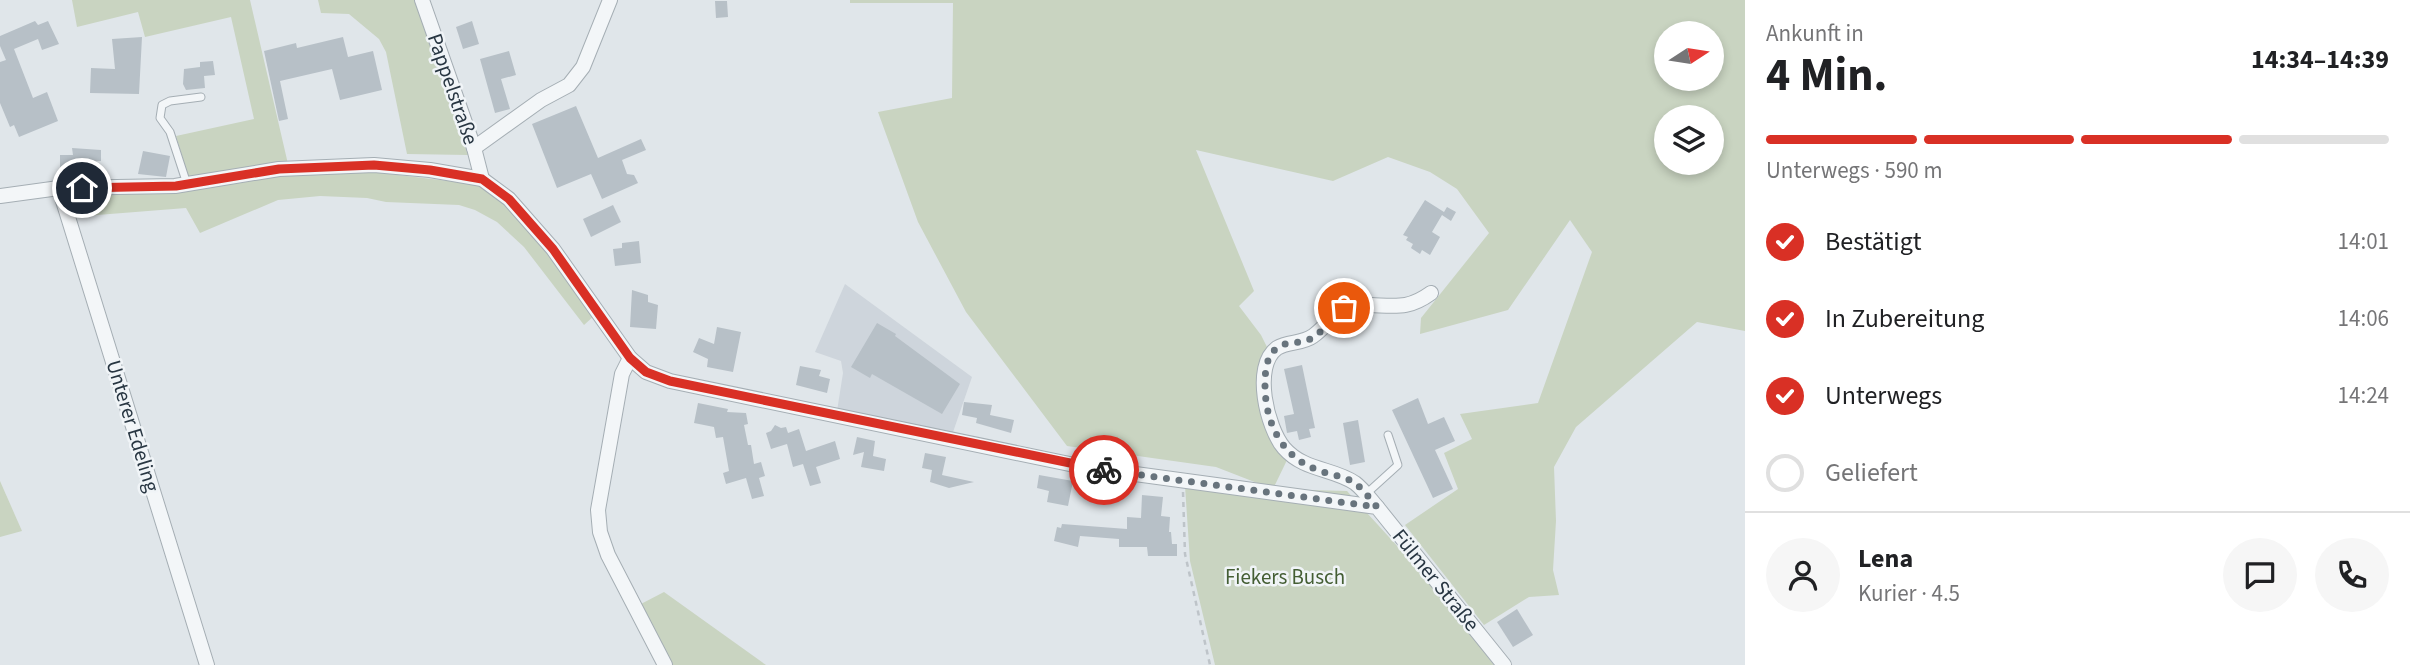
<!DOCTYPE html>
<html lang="de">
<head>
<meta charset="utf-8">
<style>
	:root { --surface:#fff; --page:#f6f6f6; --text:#202124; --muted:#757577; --line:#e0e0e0; --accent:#d93025 }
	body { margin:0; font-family:"Source Sans 3",sans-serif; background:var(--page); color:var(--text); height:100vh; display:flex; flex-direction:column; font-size:26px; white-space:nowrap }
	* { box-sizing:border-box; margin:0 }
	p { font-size:23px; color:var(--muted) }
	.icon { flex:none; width:38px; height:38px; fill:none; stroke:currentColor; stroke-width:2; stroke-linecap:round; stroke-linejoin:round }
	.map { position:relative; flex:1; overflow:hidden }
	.details { display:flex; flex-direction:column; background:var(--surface); width:665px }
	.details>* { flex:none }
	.needle { width:46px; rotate:78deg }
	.tools { position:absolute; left:1654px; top:21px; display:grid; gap:14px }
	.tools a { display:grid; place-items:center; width:70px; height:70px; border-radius:50%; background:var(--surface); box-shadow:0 4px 10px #0003; font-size:35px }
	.pin { position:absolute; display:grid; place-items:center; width:60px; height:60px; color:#fff; margin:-30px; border:4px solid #fff; border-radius:50%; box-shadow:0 2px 7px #0007 }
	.courier { position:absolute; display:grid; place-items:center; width:70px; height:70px; margin:-35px; border:5px solid #d93025; border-radius:50%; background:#fff; color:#222; box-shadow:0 2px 9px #0007 }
	.overview em { font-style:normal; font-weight:700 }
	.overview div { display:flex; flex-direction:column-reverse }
	.overview { display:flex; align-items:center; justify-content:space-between; height:119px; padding:0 21px }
	h1 { font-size:46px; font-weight:700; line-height:52px }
	.bar { display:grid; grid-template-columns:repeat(4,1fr); gap:10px 7px; align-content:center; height:84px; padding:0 21px }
	.bar i { height:9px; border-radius:5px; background:var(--line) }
	.bar .current { background:var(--accent) }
	.bar p { grid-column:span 4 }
	.line { display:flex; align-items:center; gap:18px; padding:0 21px; border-top:2px solid var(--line) }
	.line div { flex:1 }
	.round { display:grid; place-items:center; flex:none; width:74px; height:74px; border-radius:37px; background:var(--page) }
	ol { padding:0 21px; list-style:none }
	li { display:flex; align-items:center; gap:21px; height:77px }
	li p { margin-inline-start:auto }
	li .icon { padding:7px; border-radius:50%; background:var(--accent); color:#fff; stroke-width:4 }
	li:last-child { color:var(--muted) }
	li i { width:38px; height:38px; border:4px solid var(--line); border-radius:50% }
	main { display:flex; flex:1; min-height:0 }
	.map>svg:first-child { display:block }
</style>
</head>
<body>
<main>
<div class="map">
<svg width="1745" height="665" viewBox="0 0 1745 665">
	<rect width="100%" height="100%" fill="#e0e6ea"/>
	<path fill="#ced5dc" d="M845,284L972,377L952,435L837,411L843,373L841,361L815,352Z"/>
	<g fill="#c9d4c1" fill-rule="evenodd">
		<path d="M72,0H250L288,164L201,179L188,176L176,136L254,119L231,17L145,37L138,12L77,27Z"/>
		<path d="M318,0H416L468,155L407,154L386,52L379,39L349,14L321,13Z"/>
		<path d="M850,0H1745V331L1697,322L1576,427L1554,467L1556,521L1553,570L1559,595L1529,597L1484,625L1405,525L1458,489L1444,453L1472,439L1460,414L1538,403L1592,252L1570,220L1508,310L1420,334L1421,318L1489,233L1457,189L1430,172L1388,157L1333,181L1196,150L1254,291L1239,306L1261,335L1268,349L1261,364L1288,458L1273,489L1347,491L1430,582L1494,665H1215L1190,561L1185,486L1270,488L1216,467L1067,446L966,312L918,222L878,112L952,98L953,3H850ZM1666,33H1712V79H1666ZM1666,117H1712V163H1666Z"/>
		<path d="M373,172L482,185L507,204L551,254L595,315L584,325L524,247L497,222L475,210L459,205L386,202L367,198L320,196L278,200L200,233L186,208L72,217L71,191L278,175Z"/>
		<path d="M0,481L22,531L0,537Z"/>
		<path d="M664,592L766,665H670L639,605Z"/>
	</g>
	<g fill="#b7c0c7">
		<path d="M715,1H727L728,17L716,18Z"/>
		<path d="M35,21L38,25L48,21L59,44L42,50L38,39L14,49L33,98L47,92L58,121L19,137L14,125L10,127L0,103V62L6,60L0,46V36Z"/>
		<path d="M472,21L479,44L463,49L456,27Z"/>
		<path d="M142,37L139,94L90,93L91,68L115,69L112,39Z"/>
		<path d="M343,37L348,57L373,51L382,90L340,100L332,69L280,81L288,119L279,121L264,51L296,43L297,48Z"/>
		<path d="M509,51L516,75L501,79L510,109L495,113L480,59Z"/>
		<path d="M213,61L215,75L204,76L205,88L186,90L183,84L184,69L200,67V62Z"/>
		<path d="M576,106L598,158L641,139L646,150L622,160L627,174L634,175L638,183L602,199L591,174L557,188L532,124Z"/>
		<path d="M72,148L101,150V161L79,162L80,176L60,177V155H73Z"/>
		<path d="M143,151L170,156L166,177L138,174Z"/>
		<path d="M1425,200L1444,212L1447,207L1456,212L1451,221L1442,215L1432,232L1440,237L1430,255L1422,250L1420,254L1411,248L1413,244L1406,240L1408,237L1403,235Z"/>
		<path d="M613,205L621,222L591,237L583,219Z"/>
		<path d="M639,241L641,263L615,266L613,249L622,248V243Z"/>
		<path d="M632,290L648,295V302L658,305L656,329L630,327Z"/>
		<path d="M877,323L896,334L895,336L960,384L942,414L872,374L870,378L851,367Z"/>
		<path d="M717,327L741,332L733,372L707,367L708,359L693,352L699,338L714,344Z"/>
		<path d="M1302,365L1315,428L1309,429L1311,437L1299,440L1297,431L1287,433L1284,416L1294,414L1284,369Z"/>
		<path d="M800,366L821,370L819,376L830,379L827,393L796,385Z"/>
		<path d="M1418,398L1428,424L1444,417L1455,441L1435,450L1453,489L1433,498L1392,410Z"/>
		<path d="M964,402L992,405L990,415L1014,420L1011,433L976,423L977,418L962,415Z"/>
		<path d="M698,403L728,409L727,412L746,413L748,424L744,425L748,445H751L754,464L761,462L765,476L759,478L764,496L752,499L746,478L726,484L723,473L729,471L723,437L716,438L714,427L694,423Z"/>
		<path d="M1358,420L1365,462L1350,465L1343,423Z"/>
		<path d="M775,425L781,428L786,427L788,433L799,429L806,451L835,441L840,459L816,467L821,483L810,486L803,464L793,467L787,444L771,449L766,433L771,431Z"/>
		<path d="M857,437L875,441L873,456L886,459L884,471L861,467L864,452L853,455Z"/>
		<path d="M925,453L946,457L942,475L974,482L949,488L930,482L932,470L922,468Z"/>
		<path d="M1039,475L1073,481L1068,506L1047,502L1049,491L1037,488Z"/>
		<path d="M1142,495L1163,497L1161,516L1170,517L1169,532H1171L1172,544H1177V556H1148L1147,547H1119V539L1080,536L1078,547L1054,541L1057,527L1061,528L1062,524L1127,529V517L1141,518Z"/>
		<path d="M1517,609L1533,635L1513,647L1497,622Z"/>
	</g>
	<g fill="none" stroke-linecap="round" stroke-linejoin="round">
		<defs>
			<g id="lane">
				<path d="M187,184L170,132L160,118L162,105L170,101L201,97"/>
				<path d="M1366,494L1398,465L1388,435"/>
			</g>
			<g id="street">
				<path d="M422,0L474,148L482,179"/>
				<path d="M474,148L541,100L569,85L583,67L610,0"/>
				<path d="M59,188L207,665"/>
				<path d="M0,196L59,188L175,186L279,169L374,165L430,170L482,179L509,199L553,249L630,358L646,372L670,381L1084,467L1377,507L1504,665"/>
				<path d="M630,358L622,374L598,510L600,532L608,555L665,665"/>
				<path d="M1377,507C1370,499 1363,489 1355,483C1333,468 1304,471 1284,448C1267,428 1252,366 1277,348C1288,341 1302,344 1313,336C1326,327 1338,308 1355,304C1359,303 1366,304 1371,305C1397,306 1409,309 1431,293"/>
			</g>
		</defs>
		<use href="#lane" stroke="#a5aeb4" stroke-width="9"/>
		<use href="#street" stroke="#a5aeb4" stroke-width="16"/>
		<path stroke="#bec4c9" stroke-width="2.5" stroke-dasharray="5 5" stroke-linecap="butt" d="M1183,492L1185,554L1210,665"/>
		<use href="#lane" stroke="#f3f6f8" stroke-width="7"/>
		<use href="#street" stroke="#f3f6f8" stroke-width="14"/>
	</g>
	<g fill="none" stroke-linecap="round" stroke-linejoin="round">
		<path stroke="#68747d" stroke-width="7" stroke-dasharray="0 12.6" d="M1104,470L1377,507C1370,499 1363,489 1355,483C1343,475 1328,475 1315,469C1281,455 1266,423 1265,388C1265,374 1265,357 1277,348C1286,341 1298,344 1308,340C1321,334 1334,318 1344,308"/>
		<path stroke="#d93025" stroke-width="9" d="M82,188L176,186L279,169L374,165L430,170L482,179L509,199L553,249L630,358L646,372L670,381L1104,470"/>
	</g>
	<g text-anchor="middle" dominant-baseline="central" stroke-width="5" stroke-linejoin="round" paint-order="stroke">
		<g font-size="21" fill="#283642" stroke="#f0f4f7">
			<text transform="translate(453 89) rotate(71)">Pappelstraße</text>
			<text transform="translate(133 426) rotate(73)">Unterer Edeling</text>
			<text transform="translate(1436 580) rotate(51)">Fülmer Straße</text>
		</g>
		<g font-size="21" fill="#445e34" stroke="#f0f4f7">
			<text x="1285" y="577">Fiekers Busch</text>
		</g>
	</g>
</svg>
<div class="tools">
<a><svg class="needle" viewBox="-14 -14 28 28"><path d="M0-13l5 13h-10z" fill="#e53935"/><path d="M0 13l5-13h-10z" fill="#757577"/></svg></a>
<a><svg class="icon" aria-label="layers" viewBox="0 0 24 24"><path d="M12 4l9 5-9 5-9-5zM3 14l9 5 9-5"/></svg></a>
</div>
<div class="pin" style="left:1344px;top:308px;background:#ea580c"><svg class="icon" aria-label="bag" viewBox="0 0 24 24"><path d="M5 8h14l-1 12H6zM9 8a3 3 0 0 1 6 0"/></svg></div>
<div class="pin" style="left:82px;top:188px;background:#1f2937"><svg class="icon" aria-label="home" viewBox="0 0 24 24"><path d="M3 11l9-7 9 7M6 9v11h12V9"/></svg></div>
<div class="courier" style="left:1104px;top:470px"><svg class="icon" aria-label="bike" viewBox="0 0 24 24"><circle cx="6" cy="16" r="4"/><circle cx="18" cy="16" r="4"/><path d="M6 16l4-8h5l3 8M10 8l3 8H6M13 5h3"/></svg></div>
</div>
<section class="details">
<div class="overview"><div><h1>4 Min.</h1><p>Ankunft in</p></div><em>14:34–14:39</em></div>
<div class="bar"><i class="current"></i><i class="current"></i><i class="current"></i><i></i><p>Unterwegs · 590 m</p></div>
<ol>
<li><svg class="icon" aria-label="check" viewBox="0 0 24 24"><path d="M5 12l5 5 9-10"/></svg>Bestätigt<p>14:01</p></li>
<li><svg class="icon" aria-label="check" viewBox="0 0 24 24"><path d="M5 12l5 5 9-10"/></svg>In Zubereitung<p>14:06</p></li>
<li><svg class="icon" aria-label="check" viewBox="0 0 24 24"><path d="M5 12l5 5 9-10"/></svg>Unterwegs<p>14:24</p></li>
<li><i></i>Geliefert</li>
</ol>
<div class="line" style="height:126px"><a class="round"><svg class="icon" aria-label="person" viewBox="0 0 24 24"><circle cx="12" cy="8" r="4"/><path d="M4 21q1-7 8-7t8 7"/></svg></a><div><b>Lena</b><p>Kurier · 4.5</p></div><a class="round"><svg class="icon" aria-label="chat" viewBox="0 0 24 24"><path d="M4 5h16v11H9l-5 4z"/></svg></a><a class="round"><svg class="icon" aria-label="phone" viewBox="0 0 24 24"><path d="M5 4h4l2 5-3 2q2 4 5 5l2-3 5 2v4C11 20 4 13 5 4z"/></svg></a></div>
</section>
</main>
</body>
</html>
